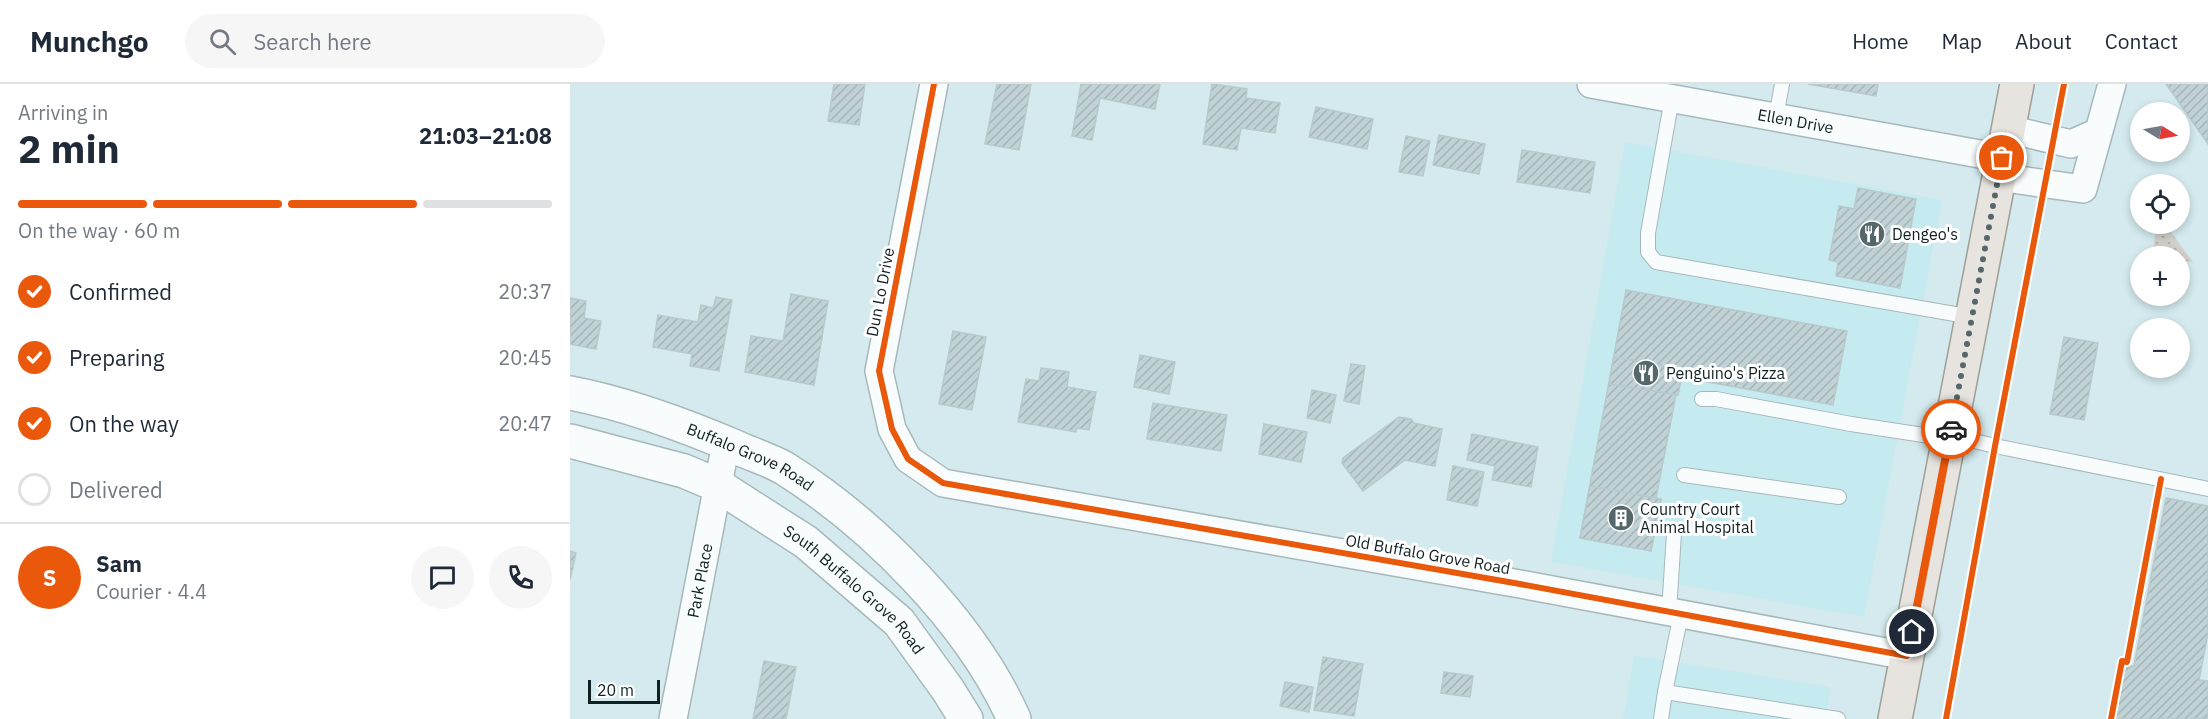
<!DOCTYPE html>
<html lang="en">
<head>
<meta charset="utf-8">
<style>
	:root { --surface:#fff; --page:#f6f6f7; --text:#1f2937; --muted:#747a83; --line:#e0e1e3; --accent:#ea580c }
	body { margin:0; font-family:"IBM Plex Sans",sans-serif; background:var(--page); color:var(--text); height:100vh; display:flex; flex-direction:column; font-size:22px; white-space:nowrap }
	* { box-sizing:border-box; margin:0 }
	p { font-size:20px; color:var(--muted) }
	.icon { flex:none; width:33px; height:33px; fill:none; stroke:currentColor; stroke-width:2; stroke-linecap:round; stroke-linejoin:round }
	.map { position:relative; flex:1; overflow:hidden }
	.side { display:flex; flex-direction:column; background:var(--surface); width:570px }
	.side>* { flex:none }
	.needle { width:39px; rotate:100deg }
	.fabs { position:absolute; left:1560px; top:18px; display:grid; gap:12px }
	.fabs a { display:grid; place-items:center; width:60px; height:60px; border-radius:50%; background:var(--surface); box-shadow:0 3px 9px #0003; font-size:30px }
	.scale { position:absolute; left:18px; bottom:15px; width:72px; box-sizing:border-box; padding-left:6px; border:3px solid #112023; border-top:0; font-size:16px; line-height:21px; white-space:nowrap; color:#112023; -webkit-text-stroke:4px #fff; paint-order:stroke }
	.pin { position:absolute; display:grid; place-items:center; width:51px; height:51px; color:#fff; margin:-26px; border:3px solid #fff; border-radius:50%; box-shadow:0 2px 6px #0007 }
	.courier { position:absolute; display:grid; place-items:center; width:60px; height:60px; margin:-30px; border:4px solid #ea580c; border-radius:50%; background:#fff; color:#222; box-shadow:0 2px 8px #0007 }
	.headline em { font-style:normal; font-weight:700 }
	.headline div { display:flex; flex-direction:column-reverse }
	.headline { display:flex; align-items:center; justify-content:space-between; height:102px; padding:0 18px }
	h1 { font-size:39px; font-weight:700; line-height:45px }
	.bar { display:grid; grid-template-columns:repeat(4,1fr); gap:9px 6px; align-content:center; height:72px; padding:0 18px }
	.bar i { height:8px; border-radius:4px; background:var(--line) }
	.bar .on { background:var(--accent) }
	.bar p { grid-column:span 4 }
	.line { display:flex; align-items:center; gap:15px; padding:0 18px; border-top:2px solid var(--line) }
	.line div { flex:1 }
	.round { display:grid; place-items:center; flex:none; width:63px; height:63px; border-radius:32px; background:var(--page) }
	ol { padding:0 18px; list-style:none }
	li { display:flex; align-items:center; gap:18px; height:66px }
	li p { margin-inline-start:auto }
	li .icon { padding:6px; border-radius:50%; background:var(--accent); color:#fff; stroke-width:4 }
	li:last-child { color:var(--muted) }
	li i { width:33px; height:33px; border:3px solid var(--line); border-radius:50% }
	header { display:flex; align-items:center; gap:36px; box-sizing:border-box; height:84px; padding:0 30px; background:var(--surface); border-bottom:2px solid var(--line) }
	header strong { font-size:28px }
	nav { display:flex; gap:33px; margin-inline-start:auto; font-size:21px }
	.search { width:420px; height:54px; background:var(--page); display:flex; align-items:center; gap:15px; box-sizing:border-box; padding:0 21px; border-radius:33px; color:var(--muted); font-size:22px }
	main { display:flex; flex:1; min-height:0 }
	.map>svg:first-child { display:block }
</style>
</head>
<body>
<header>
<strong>Munchgo</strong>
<div class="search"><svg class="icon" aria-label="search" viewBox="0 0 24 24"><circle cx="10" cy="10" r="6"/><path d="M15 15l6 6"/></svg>Search here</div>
<nav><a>Home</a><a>Map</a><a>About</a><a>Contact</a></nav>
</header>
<main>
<section class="side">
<div class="headline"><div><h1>2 min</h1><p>Arriving in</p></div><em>21:03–21:08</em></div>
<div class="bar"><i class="on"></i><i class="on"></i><i class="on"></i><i></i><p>On the way · 60 m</p></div>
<ol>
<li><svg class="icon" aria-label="check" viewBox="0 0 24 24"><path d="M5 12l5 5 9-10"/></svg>Confirmed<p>20:37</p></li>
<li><svg class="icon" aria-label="check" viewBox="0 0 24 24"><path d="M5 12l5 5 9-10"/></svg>Preparing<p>20:45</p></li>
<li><svg class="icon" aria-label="check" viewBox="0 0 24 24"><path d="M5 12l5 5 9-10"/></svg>On the way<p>20:47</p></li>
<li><i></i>Delivered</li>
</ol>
<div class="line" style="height:108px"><b class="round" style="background:var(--accent);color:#fff">S</b><div><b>Sam</b><p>Courier · 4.4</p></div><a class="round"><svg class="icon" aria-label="chat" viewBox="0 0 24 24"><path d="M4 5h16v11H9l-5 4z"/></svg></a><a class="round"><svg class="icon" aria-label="phone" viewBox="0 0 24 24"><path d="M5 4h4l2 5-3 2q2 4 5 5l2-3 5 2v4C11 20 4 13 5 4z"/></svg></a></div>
</section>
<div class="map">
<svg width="1638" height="635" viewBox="0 0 1638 635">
	<defs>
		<pattern id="grass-dots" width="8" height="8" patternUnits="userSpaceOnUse" patternTransform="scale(1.5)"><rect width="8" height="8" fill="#d3d1cb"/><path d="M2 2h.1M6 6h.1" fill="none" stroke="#b4b3ae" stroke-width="1.8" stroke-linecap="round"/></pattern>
		<pattern id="building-hatch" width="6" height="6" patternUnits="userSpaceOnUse" patternTransform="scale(1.5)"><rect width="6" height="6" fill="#c0d2d5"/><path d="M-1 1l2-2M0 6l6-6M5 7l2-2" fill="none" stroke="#a4b4b7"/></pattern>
	</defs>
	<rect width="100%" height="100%" fill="#d4eaee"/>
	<g fill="#c5ebf1">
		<path d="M1055,58L1372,116L1294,533L981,478Z"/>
		<path d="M1064,571L1261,603L1255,635H1053Z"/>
	</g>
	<path fill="url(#grass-dots)" d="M1587,140H1595L1623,178L1610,176V172L1582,171Z"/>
	<g fill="url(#building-hatch)" stroke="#b8c9cc" stroke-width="1.5">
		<path d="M264,0H295L289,41L258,37Z"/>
		<path d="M427,0H461L449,66L415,60Z"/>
		<path d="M511,0H590L585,25L530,14L522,56L502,52Z"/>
		<path d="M642,0L677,5L676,14L710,19L705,49L671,44L667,66L633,60Z"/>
		<path d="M1238,0H1308L1306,12Z"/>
		<path d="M1596,0H1638V60Z"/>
		<path d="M746,23L803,35L797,65L739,53Z"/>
		<path d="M869,51L915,60L909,90L863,81Z"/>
		<path d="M836,52L860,57L853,92L829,88Z"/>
		<path d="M952,66L1025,78L1020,109L947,98Z"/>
		<path d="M1288,104L1346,115L1330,204L1266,192L1268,178L1259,176L1269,122L1284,125Z"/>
		<path d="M1056,206L1277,247L1263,321L1111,293L1108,311H1106L1086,414L1091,415L1081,467L1010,454Z"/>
		<path d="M221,210L258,217L244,301L175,288L181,252L213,257Z"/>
		<path d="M146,213L162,216L149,287L120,282L122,270L83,263L88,231L128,238L131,221L143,224Z"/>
		<path d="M0,214L16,217L14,234L31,237L26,265L0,260Z"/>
		<path d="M383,247L416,253L402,326L369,320Z"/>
		<path d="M1494,253L1528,259L1514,336L1480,330Z"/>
		<path d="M570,271L605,278L599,310L564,303Z"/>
		<path d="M1044,273L1113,285L1108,311L1039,300Z"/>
		<path d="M781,280L795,282L789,320L774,317Z"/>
		<path d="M471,284L499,288L497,303L526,308L519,346L507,344L506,348L448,338L456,295L469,297Z"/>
		<path d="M742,306L766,311L760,339L737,334Z"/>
		<path d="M583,319L657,331L651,367L577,355Z"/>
		<path d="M829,333L841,335L844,339L872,345L865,382L835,376L793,407L772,379L773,374Z"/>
		<path d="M694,340L737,348L731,378L689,370Z"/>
		<path d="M902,350L968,363L961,403L922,396L925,382L897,376Z"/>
		<path d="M883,382L914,388L907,422L877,416Z"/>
		<path d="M1020,402L1091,415L1081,467L1010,454Z"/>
		<path d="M1596,414L1638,422V549L1629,596L1638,597V635H1545L1556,581L1564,582Z"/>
		<path d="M0,467L6,469L0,496Z"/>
		<path d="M753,573L793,580L784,632L744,626Z"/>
		<path d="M194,577L226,583L216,635H183Z"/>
		<path d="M874,588L903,592L900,613L871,609Z"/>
		<path d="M715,598L743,603L739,628L710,622Z"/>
	</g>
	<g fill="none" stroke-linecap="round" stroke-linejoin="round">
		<defs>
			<g id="lane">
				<path d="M1102,14L1078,149V168L1086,178L1402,233"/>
				<path d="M1206,33L1212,0"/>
				<path d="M1132,315H1146L1281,340L1380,355"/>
				<path d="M1380,351L1425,362L1638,405"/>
				<path d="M1114,391L1269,413"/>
				<path d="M1099,528L1104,449"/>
				<path d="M1111,530L1095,608L1268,635"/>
				<path d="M1091,635L1095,608"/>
			</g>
			<g id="street">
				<path d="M364,0L309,287L322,345L338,375L373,399L950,500L1337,572"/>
				<path id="s1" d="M1021,0L1432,74"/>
				<path d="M1438,45L1501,60L1528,48"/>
				<path d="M1428,93L1513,105L1542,0"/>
				<path id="s2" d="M103,635L156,359"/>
			</g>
			<g id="secondary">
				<path id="s3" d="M0,309C58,320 114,341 168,364C183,371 200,376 214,384C303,440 401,538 444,635"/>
				<path id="s4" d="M0,357L114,387L147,401L236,458L329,538L378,606L396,635"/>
			</g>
			<path id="primary" d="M1325,635L1447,0"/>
		</defs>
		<use href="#lane" stroke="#a7b8bb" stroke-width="16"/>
		<use href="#street" stroke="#a7b8bb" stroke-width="30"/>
		<use href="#secondary" stroke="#a7b8bb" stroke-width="36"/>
		<use href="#primary" stroke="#9f9f97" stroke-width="36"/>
		<use href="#lane" stroke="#f9fcfc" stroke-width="14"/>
		<use href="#street" stroke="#f9fcfc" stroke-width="27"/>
		<use href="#secondary" stroke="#f9fcfc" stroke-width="33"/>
		<use href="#primary" stroke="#e7e3de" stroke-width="33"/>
		<defs>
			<g id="cycleway">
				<path d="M364,0L309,287L322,345L338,375L373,399L950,500L1337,572"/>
				<path d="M1376,635L1425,362L1494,0"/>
				<path d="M1541,635L1552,577L1557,578L1591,395"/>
			</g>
		</defs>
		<use href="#cycleway" stroke="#fff" stroke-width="10"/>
		<use href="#cycleway" stroke="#e8590c" stroke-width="6"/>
	</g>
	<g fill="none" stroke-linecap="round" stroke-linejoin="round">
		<path stroke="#55676a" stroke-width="6" stroke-dasharray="0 10.8" d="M1381,345L1432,74"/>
		<path stroke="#ea580c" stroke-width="8" d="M1342,548L1381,345"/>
	</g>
	<defs>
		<symbol id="restaurant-disc" viewBox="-11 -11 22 22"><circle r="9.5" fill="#55676a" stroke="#fff"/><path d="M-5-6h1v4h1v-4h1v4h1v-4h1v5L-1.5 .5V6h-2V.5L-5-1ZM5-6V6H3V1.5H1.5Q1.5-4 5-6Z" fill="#fff"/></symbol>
		<symbol id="building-disc" viewBox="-11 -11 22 22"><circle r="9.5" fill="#55676a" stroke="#fff"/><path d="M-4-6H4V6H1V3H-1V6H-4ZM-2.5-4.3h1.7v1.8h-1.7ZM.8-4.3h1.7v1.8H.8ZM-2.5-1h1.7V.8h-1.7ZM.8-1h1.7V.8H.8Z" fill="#fff"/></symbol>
	</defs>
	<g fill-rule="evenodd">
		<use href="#restaurant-disc" x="1287" y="135" width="30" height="30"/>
		<use href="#restaurant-disc" x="1061" y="274" width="30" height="30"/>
		<use href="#building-disc" x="1036" y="419" width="30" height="30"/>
	</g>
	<g text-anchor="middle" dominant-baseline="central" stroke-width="6" stroke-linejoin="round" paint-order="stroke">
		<g font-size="16" fill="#112023" stroke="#fff">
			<text stroke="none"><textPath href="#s1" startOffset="208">Ellen Drive</textPath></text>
			<text transform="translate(310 208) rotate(-79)">Dun Lo Drive</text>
			<text stroke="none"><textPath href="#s3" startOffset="192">Buffalo Grove Road</textPath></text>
			<text transform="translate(858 470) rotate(10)">Old Buffalo Grove Road</text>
			<text stroke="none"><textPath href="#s2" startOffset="141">Park Place</textPath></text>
			<text stroke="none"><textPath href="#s4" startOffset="327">South Buffalo Grove Road</textPath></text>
		</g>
		<g font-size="16" fill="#112023" stroke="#fff" text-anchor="start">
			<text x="1322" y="150">Dengeo's</text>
			<text x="1096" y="289">Penguino's Pizza</text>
			<text x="1070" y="425">Country Court<tspan x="1070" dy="18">Animal Hospital</tspan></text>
		</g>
	</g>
</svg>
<div class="fabs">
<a><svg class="needle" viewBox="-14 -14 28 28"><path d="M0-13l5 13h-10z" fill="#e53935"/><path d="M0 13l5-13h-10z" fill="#747a83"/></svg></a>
<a><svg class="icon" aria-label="locate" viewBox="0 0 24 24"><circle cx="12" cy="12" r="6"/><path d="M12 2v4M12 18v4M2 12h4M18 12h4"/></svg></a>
<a>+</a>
<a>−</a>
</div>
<div class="scale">20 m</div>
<div class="pin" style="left:1432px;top:74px;background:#ea580c"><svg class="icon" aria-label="bag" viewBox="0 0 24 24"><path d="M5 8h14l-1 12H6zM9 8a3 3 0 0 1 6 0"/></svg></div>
<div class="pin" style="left:1342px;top:548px;background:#1f2937"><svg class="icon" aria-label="home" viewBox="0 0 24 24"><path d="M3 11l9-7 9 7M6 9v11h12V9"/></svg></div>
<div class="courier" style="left:1381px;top:345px"><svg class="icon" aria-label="car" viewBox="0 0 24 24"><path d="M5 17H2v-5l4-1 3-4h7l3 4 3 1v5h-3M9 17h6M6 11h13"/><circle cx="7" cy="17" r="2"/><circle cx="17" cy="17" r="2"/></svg></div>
</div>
</main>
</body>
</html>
